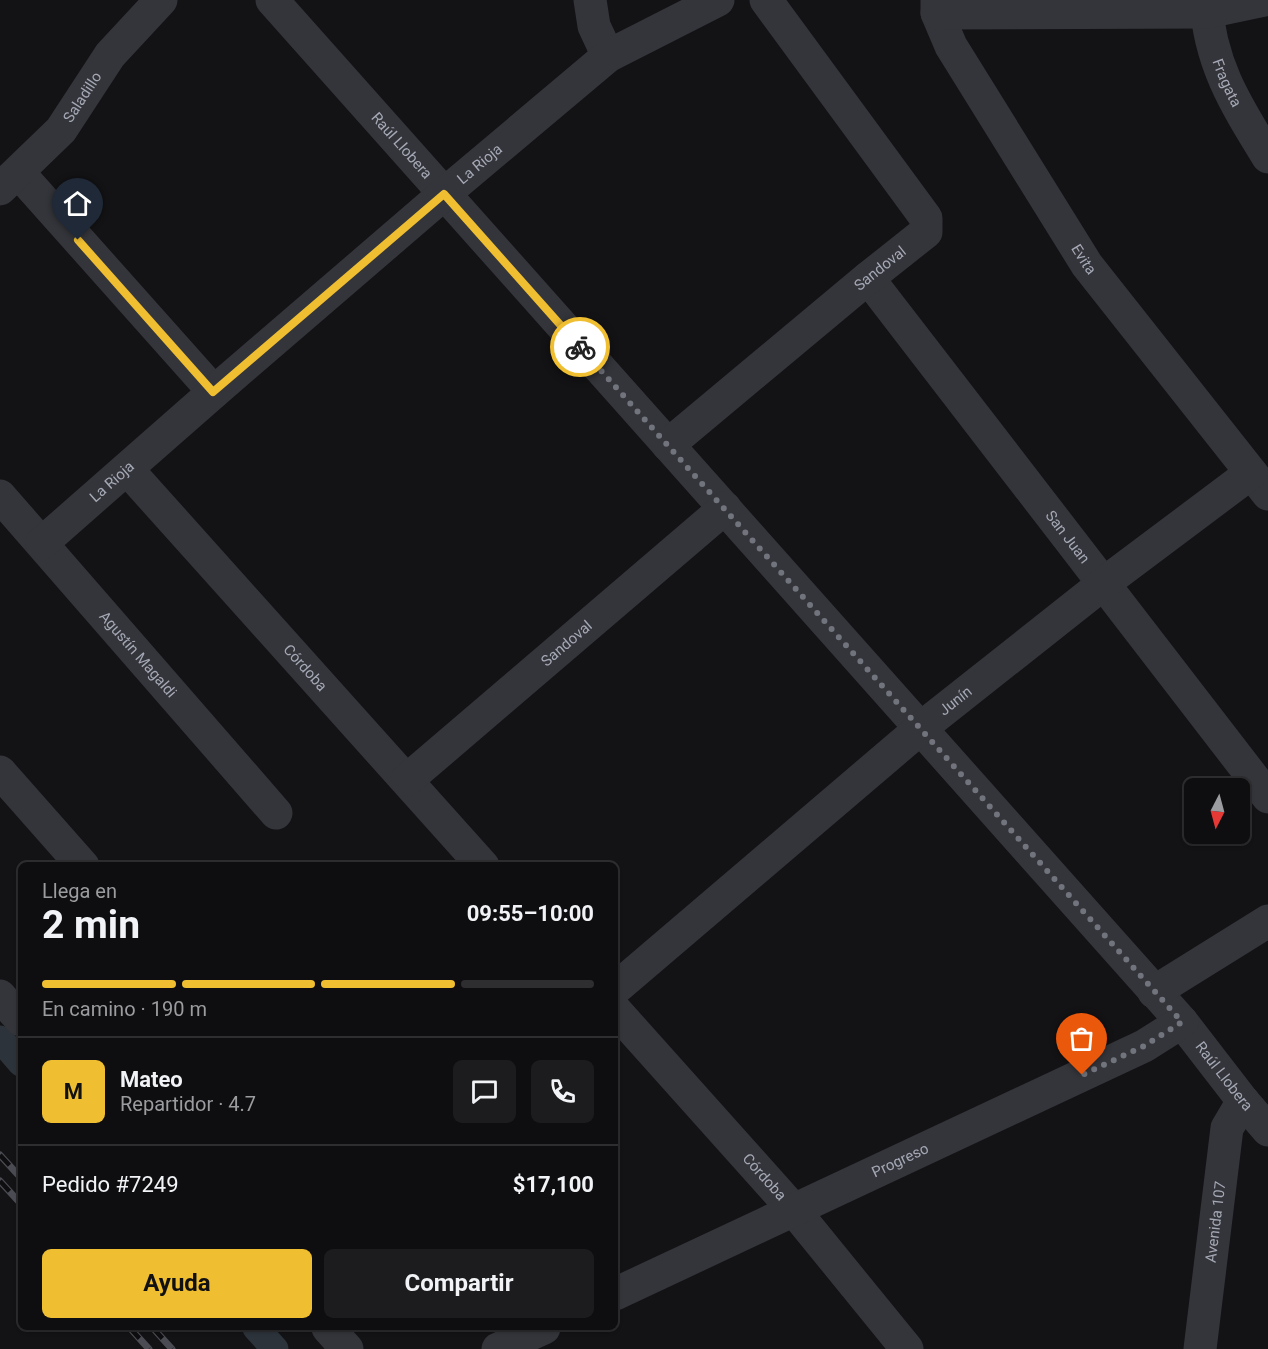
<!DOCTYPE html>
<html lang="es">
<head>
<meta charset="utf-8">
<style>
	:root { --surface:#0e0e10; --page:#1c1c1e; --text:#f1f3f6; --muted:#9b9c9f; --line:#2e2e30; --accent:#efbe31 }
	body { margin:0; font-family:Roboto,sans-serif; background:var(--page); color:var(--text); height:100vh; display:flex; flex-direction:column; font-size:22px; white-space:nowrap }
	* { box-sizing:border-box; margin:0 }
	p { font-size:20px; color:var(--muted) }
	.icon { flex:none; width:33px; height:33px; fill:none; stroke:currentColor; stroke-width:2; stroke-linecap:round; stroke-linejoin:round }
	.map { position:relative; flex:1; overflow:hidden }
	.side { position:absolute; left:18px; top:862px; width:600px; height:468px; display:flex; flex-direction:column; background:var(--surface); border-radius:9px; box-shadow:0 2px 4px #0004,0 0 0 2px var(--line) }
	.side>* { flex:none }
	.needle { width:39px; rotate:186deg }
	.buttons { position:absolute; left:1184px; top:778px; display:grid; gap:12px }
	.buttons a { display:grid; place-items:center; width:66px; height:66px; border-radius:9px; background:var(--surface); box-shadow:0 2px 4px #0004,0 0 0 2px var(--line); font-size:30px }
	.pin { position:absolute; display:grid; place-items:center; width:51px; height:51px; color:#fff; margin:-62px -26px; border-radius:50% 50% 50% 0; rotate:-45deg; box-shadow:0 0 6px #0007 }
	.pin .icon { rotate:45deg }
	.courier { position:absolute; display:grid; place-items:center; width:60px; height:60px; margin:-30px; border:4px solid #efbe31; border-radius:50%; background:#fff; color:#222; box-shadow:0 2px 8px #0007 }
	.overview em { font-style:normal; font-weight:700 }
	.overview div { display:flex; flex-direction:column-reverse }
	.overview { display:flex; align-items:center; justify-content:space-between; height:102px; padding:0 24px }
	h1 { font-size:39px; font-weight:700; line-height:45px }
	.bar { display:grid; grid-template-columns:repeat(4,1fr); gap:9px 6px; align-content:center; height:72px; padding:0 24px }
	.bar i { height:8px; border-radius:4px; background:var(--line) }
	.bar .active { background:var(--accent) }
	.bar p { grid-column:span 4 }
	.line { display:flex; align-items:center; gap:15px; padding:0 24px; border-top:2px solid var(--line) }
	.line div { flex:1 }
	.round { display:grid; place-items:center; flex:none; width:63px; height:63px; border-radius:9px; background:var(--page) }
	.action { display:flex; gap:12px; margin-top:auto; padding:12px 24px }
	.action a { flex:1; height:69px; border-radius:9px; background:var(--accent); color:#111; font-size:24px; font-weight:700; line-height:69px; text-align:center }
	.action a+a { background:var(--page); color:var(--text) }
	.map>svg:first-child { display:block }
</style>
</head>
<body>
<div class="map">
<svg width="1268" height="1349" viewBox="0 0 1268 1349">
	<rect width="100%" height="100%" fill="#131315"/>
	<g fill="none" stroke-linecap="round" stroke-linejoin="round">
		<g stroke="#2c333a" stroke-width="27">
			<path d="M0,1039L21,1063"/>
			<path d="M256,1328L275,1349"/>
		</g>
		<g stroke="#34353a" stroke-width="33">
			<path id="s1" d="M272,0L1182,1022L1243,1101L1268,1130"/>
			<path d="M590,0L594,26L608,56"/>
			<path id="s2" d="M937,0V13L951,46L1087,265L1268,494"/>
			<path id="s3" d="M1206,0C1209,63 1236,105 1268,157"/>
			<path d="M937,13L1207,12L1264,0"/>
			<path d="M18,172L214,392"/>
			<path id="s4" d="M0,189L61,130L110,55L161,0"/>
			<path id="s5" d="M868,278L1268,797"/>
			<path id="s6" d="M668,445L868,278L926,232V218L766,0"/>
			<path id="s7" d="M127,469L483,866"/>
			<path id="s8" d="M0,496L276,813"/>
			<path id="s9" d="M42,543L214,392L444,194L608,56L718,0"/>
			<path d="M0,772L83,866"/>
			<path id="s10" d="M407,780L725,508"/>
			<path id="s11" d="M615,989L921,728L1103,584L1251,473"/>
			<path d="M1154,992L1268,921"/>
			<path d="M0,996L21,1020"/>
			<path id="s12" d="M615,1010L793,1209L907,1349"/>
			<path id="s13" d="M615,1294L1144,1046L1182,1022"/>
			<path d="M328,1328L347,1349"/>
			<path d="M498,1349L544,1328"/>
			<path id="s14" d="M1200,1349L1227,1128L1243,1101"/>
		</g>
		<defs>
			<g id="rail">
				<path d="M0,1155L21,1178"/>
				<path d="M0,1181L21,1204"/>
				<path d="M130,1328L149,1349"/>
				<path d="M153,1328L172,1349"/>
			</g>
		</defs>
		<use href="#rail" stroke="#4b4c53" stroke-width="7"/>
		<use href="#rail" stroke="#0e0e10" stroke-width="4.5" stroke-dasharray="14" stroke-linecap="butt"/>
	</g>
	<g fill="none" stroke-linecap="round" stroke-linejoin="round">
		<path stroke="#72747d" stroke-width="6" stroke-dasharray="0 10.8" d="M580,347L1182,1022L1144,1046L1082,1075"/>
		<path stroke="#efbe31" stroke-width="8" d="M78,240L213,392L444,194L580,347"/>
	</g>
	<g text-anchor="middle" dominant-baseline="central" stroke-width="5" stroke-linejoin="round" paint-order="stroke">
		<g font-size="15" fill="#a5a8b5" stroke="#0e0e10">
			<text stroke="none"><textPath href="#s3" startOffset="86">Fragata</textPath></text>
			<text stroke="none"><textPath href="#s4" startOffset="124">Saladillo</textPath></text>
			<text stroke="none"><textPath href="#s1" startOffset="195">Raúl Llobera</textPath></text>
			<text stroke="none"><textPath href="#s9" startOffset="579">La Rioja</textPath></text>
			<text stroke="none"><textPath href="#s2" startOffset="300">Evita</textPath></text>
			<text stroke="none"><textPath href="#s6" startOffset="276">Sandoval</textPath></text>
			<text stroke="none"><textPath href="#s9" startOffset="93">La Rioja</textPath></text>
			<text stroke="none"><textPath href="#s5" startOffset="327">San Juan</textPath></text>
			<text stroke="none"><textPath href="#s10" startOffset="210">Sandoval</textPath></text>
			<text stroke="none"><textPath href="#s8" startOffset="210">Agustín Magaldi</textPath></text>
			<text stroke="none"><textPath href="#s7" startOffset="267">Córdoba</textPath></text>
			<text stroke="none"><textPath href="#s11" startOffset="446">Junín</textPath></text>
			<text stroke="none"><textPath href="#s1" startOffset="1437">Raúl Llobera</textPath></text>
			<text stroke="none"><textPath href="#s13" startOffset="315">Progreso</textPath></text>
			<text stroke="none"><textPath href="#s12" startOffset="224">Córdoba</textPath></text>
			<text stroke="none"><textPath href="#s14" startOffset="128">Avenida 107</textPath></text>
		</g>
	</g>
</svg>
<div class="buttons">
<a><svg class="needle" viewBox="-14 -14 28 28"><path d="M0-13l5 13h-10z" fill="#e53935"/><path d="M0 13l5-13h-10z" fill="#9b9c9f"/></svg></a>
</div>
<div class="pin" style="left:1082px;top:1075px;background:#ea580c"><svg class="icon" aria-label="bag" viewBox="0 0 24 24"><path d="M5 8h14l-1 12H6zM9 8a3 3 0 0 1 6 0"/></svg></div>
<div class="pin" style="left:78px;top:240px;background:#1f2937"><svg class="icon" aria-label="home" viewBox="0 0 24 24"><path d="M3 11l9-7 9 7M6 9v11h12V9"/></svg></div>
<div class="courier" style="left:580px;top:347px"><svg class="icon" aria-label="bike" viewBox="0 0 24 24"><circle cx="6" cy="16" r="4"/><circle cx="18" cy="16" r="4"/><path d="M6 16l4-8h5l3 8M10 8l3 8H6M13 5h3"/></svg></div>
<section class="side">
<div class="overview"><div><h1>2 min</h1><p>Llega en</p></div><em>09:55–10:00</em></div>
<div class="bar"><i class="active"></i><i class="active"></i><i class="active"></i><i></i><p>En camino · 190 m</p></div>
<div class="line" style="height:108px"><b class="round" style="background:var(--accent);color:#111">M</b><div><b>Mateo</b><p>Repartidor · 4.7</p></div><a class="round"><svg class="icon" aria-label="chat" viewBox="0 0 24 24"><path d="M4 5h16v11H9l-5 4z"/></svg></a><a class="round"><svg class="icon" aria-label="phone" viewBox="0 0 24 24"><path d="M5 4h4l2 5-3 2q2 4 5 5l2-3 5 2v4C11 20 4 13 5 4z"/></svg></a></div>
<div class="line" style="height:78px"><div>Pedido #7249</div><b>$17,100</b></div>
<div class="action"><a>Ayuda</a><a>Compartir</a></div>
</section>
</div>
</body>
</html>
